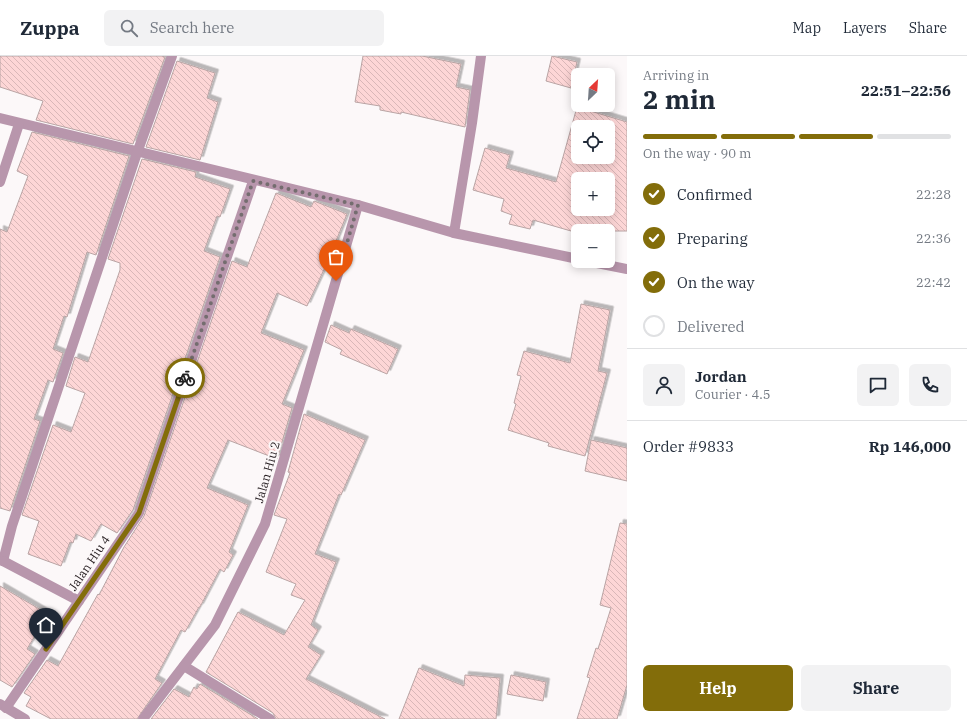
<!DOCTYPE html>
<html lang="en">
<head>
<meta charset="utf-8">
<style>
	:root { --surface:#fff; --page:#f2f2f3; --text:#1f2937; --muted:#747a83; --line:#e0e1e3; --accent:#836d0a }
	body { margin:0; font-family:"IBM Plex Serif",serif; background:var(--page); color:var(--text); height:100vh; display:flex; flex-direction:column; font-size:15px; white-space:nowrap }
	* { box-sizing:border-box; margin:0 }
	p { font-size:13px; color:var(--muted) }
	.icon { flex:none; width:22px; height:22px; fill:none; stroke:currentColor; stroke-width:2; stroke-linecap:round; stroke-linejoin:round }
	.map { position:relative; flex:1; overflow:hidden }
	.details { display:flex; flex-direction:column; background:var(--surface); width:340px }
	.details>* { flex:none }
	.needle { width:26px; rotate:25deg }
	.tools { position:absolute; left:571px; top:12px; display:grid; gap:8px }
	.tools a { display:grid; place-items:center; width:44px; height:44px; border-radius:6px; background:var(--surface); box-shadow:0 2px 10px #0003; font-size:20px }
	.pin { position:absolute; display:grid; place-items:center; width:34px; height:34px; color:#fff; margin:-41px -17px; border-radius:50% 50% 50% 0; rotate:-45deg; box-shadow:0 0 4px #0007 }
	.pin .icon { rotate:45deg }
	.courier { position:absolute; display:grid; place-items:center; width:40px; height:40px; margin:-20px; border:3px solid #836d0a; border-radius:50%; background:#fff; color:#222; box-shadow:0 1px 5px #0007 }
	.overview em { font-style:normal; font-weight:800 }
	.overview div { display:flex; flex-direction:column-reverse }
	.overview { display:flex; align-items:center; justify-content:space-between; height:68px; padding:0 16px }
	h1 { font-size:26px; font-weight:800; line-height:30px }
	.bar { display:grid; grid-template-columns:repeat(4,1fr); gap:6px 4px; align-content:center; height:48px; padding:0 16px }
	.bar i { height:5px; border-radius:3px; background:var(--line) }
	.bar .selected { background:var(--accent) }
	.bar p { grid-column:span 4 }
	.line { display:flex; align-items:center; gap:10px; padding:0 16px; border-top:1px solid var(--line) }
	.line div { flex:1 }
	.round { display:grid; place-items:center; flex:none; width:42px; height:42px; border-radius:6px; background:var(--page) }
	ol { padding:0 16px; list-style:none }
	li { display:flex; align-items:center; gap:12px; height:44px }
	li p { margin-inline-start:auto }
	li .icon { padding:4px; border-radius:50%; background:var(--accent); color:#fff; stroke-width:4 }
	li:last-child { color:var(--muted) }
	li i { width:22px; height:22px; border:2px solid var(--line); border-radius:50% }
	.primary-button { display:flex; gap:8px; margin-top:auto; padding:8px 16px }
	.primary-button a { flex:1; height:46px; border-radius:6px; background:var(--accent); color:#fff; font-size:16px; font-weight:800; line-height:46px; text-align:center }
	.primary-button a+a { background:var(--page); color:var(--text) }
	header { display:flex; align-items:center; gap:24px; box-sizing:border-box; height:56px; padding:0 20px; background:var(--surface); border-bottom:1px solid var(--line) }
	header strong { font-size:19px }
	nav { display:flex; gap:22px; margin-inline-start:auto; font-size:14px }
	.search { width:280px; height:36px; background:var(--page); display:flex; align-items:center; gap:10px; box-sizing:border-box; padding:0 14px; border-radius:6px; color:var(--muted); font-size:15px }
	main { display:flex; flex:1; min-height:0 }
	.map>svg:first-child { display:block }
</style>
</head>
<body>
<header>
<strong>Zuppa</strong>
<div class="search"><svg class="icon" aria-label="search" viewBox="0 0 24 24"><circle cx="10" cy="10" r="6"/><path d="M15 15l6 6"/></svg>Search here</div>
<nav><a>Map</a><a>Layers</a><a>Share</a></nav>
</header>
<main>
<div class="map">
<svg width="627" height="663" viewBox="0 0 627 663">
	<defs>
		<pattern id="building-back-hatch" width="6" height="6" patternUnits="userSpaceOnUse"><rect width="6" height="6" fill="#fdd6d6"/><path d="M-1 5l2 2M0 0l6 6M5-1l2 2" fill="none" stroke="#d9b7b8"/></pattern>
		<filter id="shadow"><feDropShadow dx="3.5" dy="-3.5" stdDeviation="0" flood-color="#0004"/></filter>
	</defs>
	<rect width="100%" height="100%" fill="#fcf8f9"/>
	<g fill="url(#building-back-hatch)" stroke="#b9a4a4" fill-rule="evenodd" filter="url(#shadow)">
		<path d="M0,0H162L165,1L133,88L36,64L43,45L0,31Z"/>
		<path d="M363,0H422L461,8L456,31L470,34L465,71L401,56V58L380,54V50L355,46Z"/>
		<path d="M552,0L577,6L571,32L546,25Z"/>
		<path d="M177,5L215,17L207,42L218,46L200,104L146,91Z"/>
		<path d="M577,51L627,66V175H571L533,164L530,173L509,168L512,159L501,155L504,143L473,134L485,92L510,99L506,112L556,126ZM578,71H608V101H578ZM578,123H608V153H578Z"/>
		<path d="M32,76L129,100L96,199L87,196L67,261L64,260L53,293L63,297L53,326L48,324L34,363L40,365L10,455L0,452V173L7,176L28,120L17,115Z"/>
		<path d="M142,103L196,116L195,121L230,133L220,161L217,160L204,195L220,201L133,454L117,477L101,468L91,485L76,478L73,487L70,486L61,510L28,498L39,465L22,459L53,369L71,376L85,337L66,330L75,301L88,306L120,214V207L108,203Z"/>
		<path d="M276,137L311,151L314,145L347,158L327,207L307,250L277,237L261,277L304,294L282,348L292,352L277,403L228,384L207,432L248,449L229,496L233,499L224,516L220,513L200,551H199L185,576L181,574L155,623L162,627L137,663H51L26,650L31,641L24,637L47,604L58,610L98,538L99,539L124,491L144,460L232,205L247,211Z"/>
		<path d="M581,248L610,254L598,315L607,317L585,400L548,390L549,387L508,374L516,348L514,347L521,320L517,319L524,295L570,307Z"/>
		<path d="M331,269L349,277L351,273L398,293L387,318L340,298L342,294L325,286Z"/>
		<path d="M304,358L365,384L341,439L339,438L315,498L336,506L311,569L318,574L308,591L321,599L306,623L385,663H276L273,657L206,616L238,556L284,579L305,544L291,539L296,528L266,516L287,463L274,459L290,417L288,416Z"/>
		<path d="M591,384L627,392V425L585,415Z"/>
		<path d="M620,467L627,468V629L617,663H577L590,622L587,621L596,592L598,593L611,552L600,549Z"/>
		<path d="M0,530L48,558L27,593L35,598L12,631L0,624Z"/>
		<path d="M419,612L464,630L465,619L500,622L496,663H399Z"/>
		<path d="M511,619L546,626L543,645L507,638Z"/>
		<path d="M200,628L258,663H151L174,633L189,641L194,631L197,633Z"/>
	</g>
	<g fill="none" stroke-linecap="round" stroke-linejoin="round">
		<g stroke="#b896ac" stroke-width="10">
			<path d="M0,62L358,149L454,177L578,203"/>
			<path d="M0,126L19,68"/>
			<path d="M454,177L472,67L481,0"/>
			<path d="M587,205L627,213"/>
			<path d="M0,503L3,505L12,470L137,97L172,0"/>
			<path d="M3,505L79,545"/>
			<path d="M184,610L270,663"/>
			<path d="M0,648L25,663"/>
			<path d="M6,652L139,457L253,125"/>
			<path d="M143,663L215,569L265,468L358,149"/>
		</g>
	</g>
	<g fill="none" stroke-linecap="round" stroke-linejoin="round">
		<path stroke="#746d6f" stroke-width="4" stroke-dasharray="0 7.2" d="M185,322L253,125L358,149L336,225"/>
		<path stroke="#836d0a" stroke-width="5" d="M46,593L139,457L185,322"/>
	</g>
	<g text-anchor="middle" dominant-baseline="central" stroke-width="4" stroke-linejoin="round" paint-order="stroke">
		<g font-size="12" fill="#2a2225" stroke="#fcf8f9">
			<text transform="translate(267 416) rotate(-74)">Jalan Hiu 2</text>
			<text transform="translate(89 507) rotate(-56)">Jalan Hiu 4</text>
		</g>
	</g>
</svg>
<div class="tools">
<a><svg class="needle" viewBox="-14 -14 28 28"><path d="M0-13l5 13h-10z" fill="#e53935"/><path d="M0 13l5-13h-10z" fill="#747a83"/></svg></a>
<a><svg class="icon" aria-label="locate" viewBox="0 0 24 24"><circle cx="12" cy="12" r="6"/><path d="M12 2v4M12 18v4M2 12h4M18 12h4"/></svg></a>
<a>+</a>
<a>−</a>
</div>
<div class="pin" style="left:336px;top:225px;background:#ea580c"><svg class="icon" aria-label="bag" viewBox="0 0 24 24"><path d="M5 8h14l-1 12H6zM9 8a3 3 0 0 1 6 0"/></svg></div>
<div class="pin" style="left:46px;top:593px;background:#1f2937"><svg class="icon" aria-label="home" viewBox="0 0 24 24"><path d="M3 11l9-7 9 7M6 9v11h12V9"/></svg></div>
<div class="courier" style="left:185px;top:322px"><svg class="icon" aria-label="bike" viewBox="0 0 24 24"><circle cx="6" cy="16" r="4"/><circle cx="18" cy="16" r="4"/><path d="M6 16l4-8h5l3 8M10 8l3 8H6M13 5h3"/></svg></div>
</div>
<section class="details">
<div class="overview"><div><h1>2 min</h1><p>Arriving in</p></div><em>22:51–22:56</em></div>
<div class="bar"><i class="selected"></i><i class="selected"></i><i class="selected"></i><i></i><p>On the way · 90 m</p></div>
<ol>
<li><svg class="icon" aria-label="check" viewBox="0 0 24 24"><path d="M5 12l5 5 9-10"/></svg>Confirmed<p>22:28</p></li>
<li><svg class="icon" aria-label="check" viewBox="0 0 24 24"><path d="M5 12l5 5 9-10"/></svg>Preparing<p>22:36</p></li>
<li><svg class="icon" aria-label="check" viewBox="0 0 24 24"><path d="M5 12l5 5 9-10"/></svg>On the way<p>22:42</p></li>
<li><i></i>Delivered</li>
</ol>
<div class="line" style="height:72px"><a class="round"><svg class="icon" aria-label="person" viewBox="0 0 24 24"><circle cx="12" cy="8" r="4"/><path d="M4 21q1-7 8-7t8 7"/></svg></a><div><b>Jordan</b><p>Courier · 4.5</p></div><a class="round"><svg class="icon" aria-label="chat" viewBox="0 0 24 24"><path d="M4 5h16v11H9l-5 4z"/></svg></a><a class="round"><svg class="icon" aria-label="phone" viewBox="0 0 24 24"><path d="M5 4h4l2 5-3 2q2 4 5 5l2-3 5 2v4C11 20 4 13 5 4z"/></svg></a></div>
<div class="line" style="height:52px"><div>Order #9833</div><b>Rp 146,000</b></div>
<div class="primary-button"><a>Help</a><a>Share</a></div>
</section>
</main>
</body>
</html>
